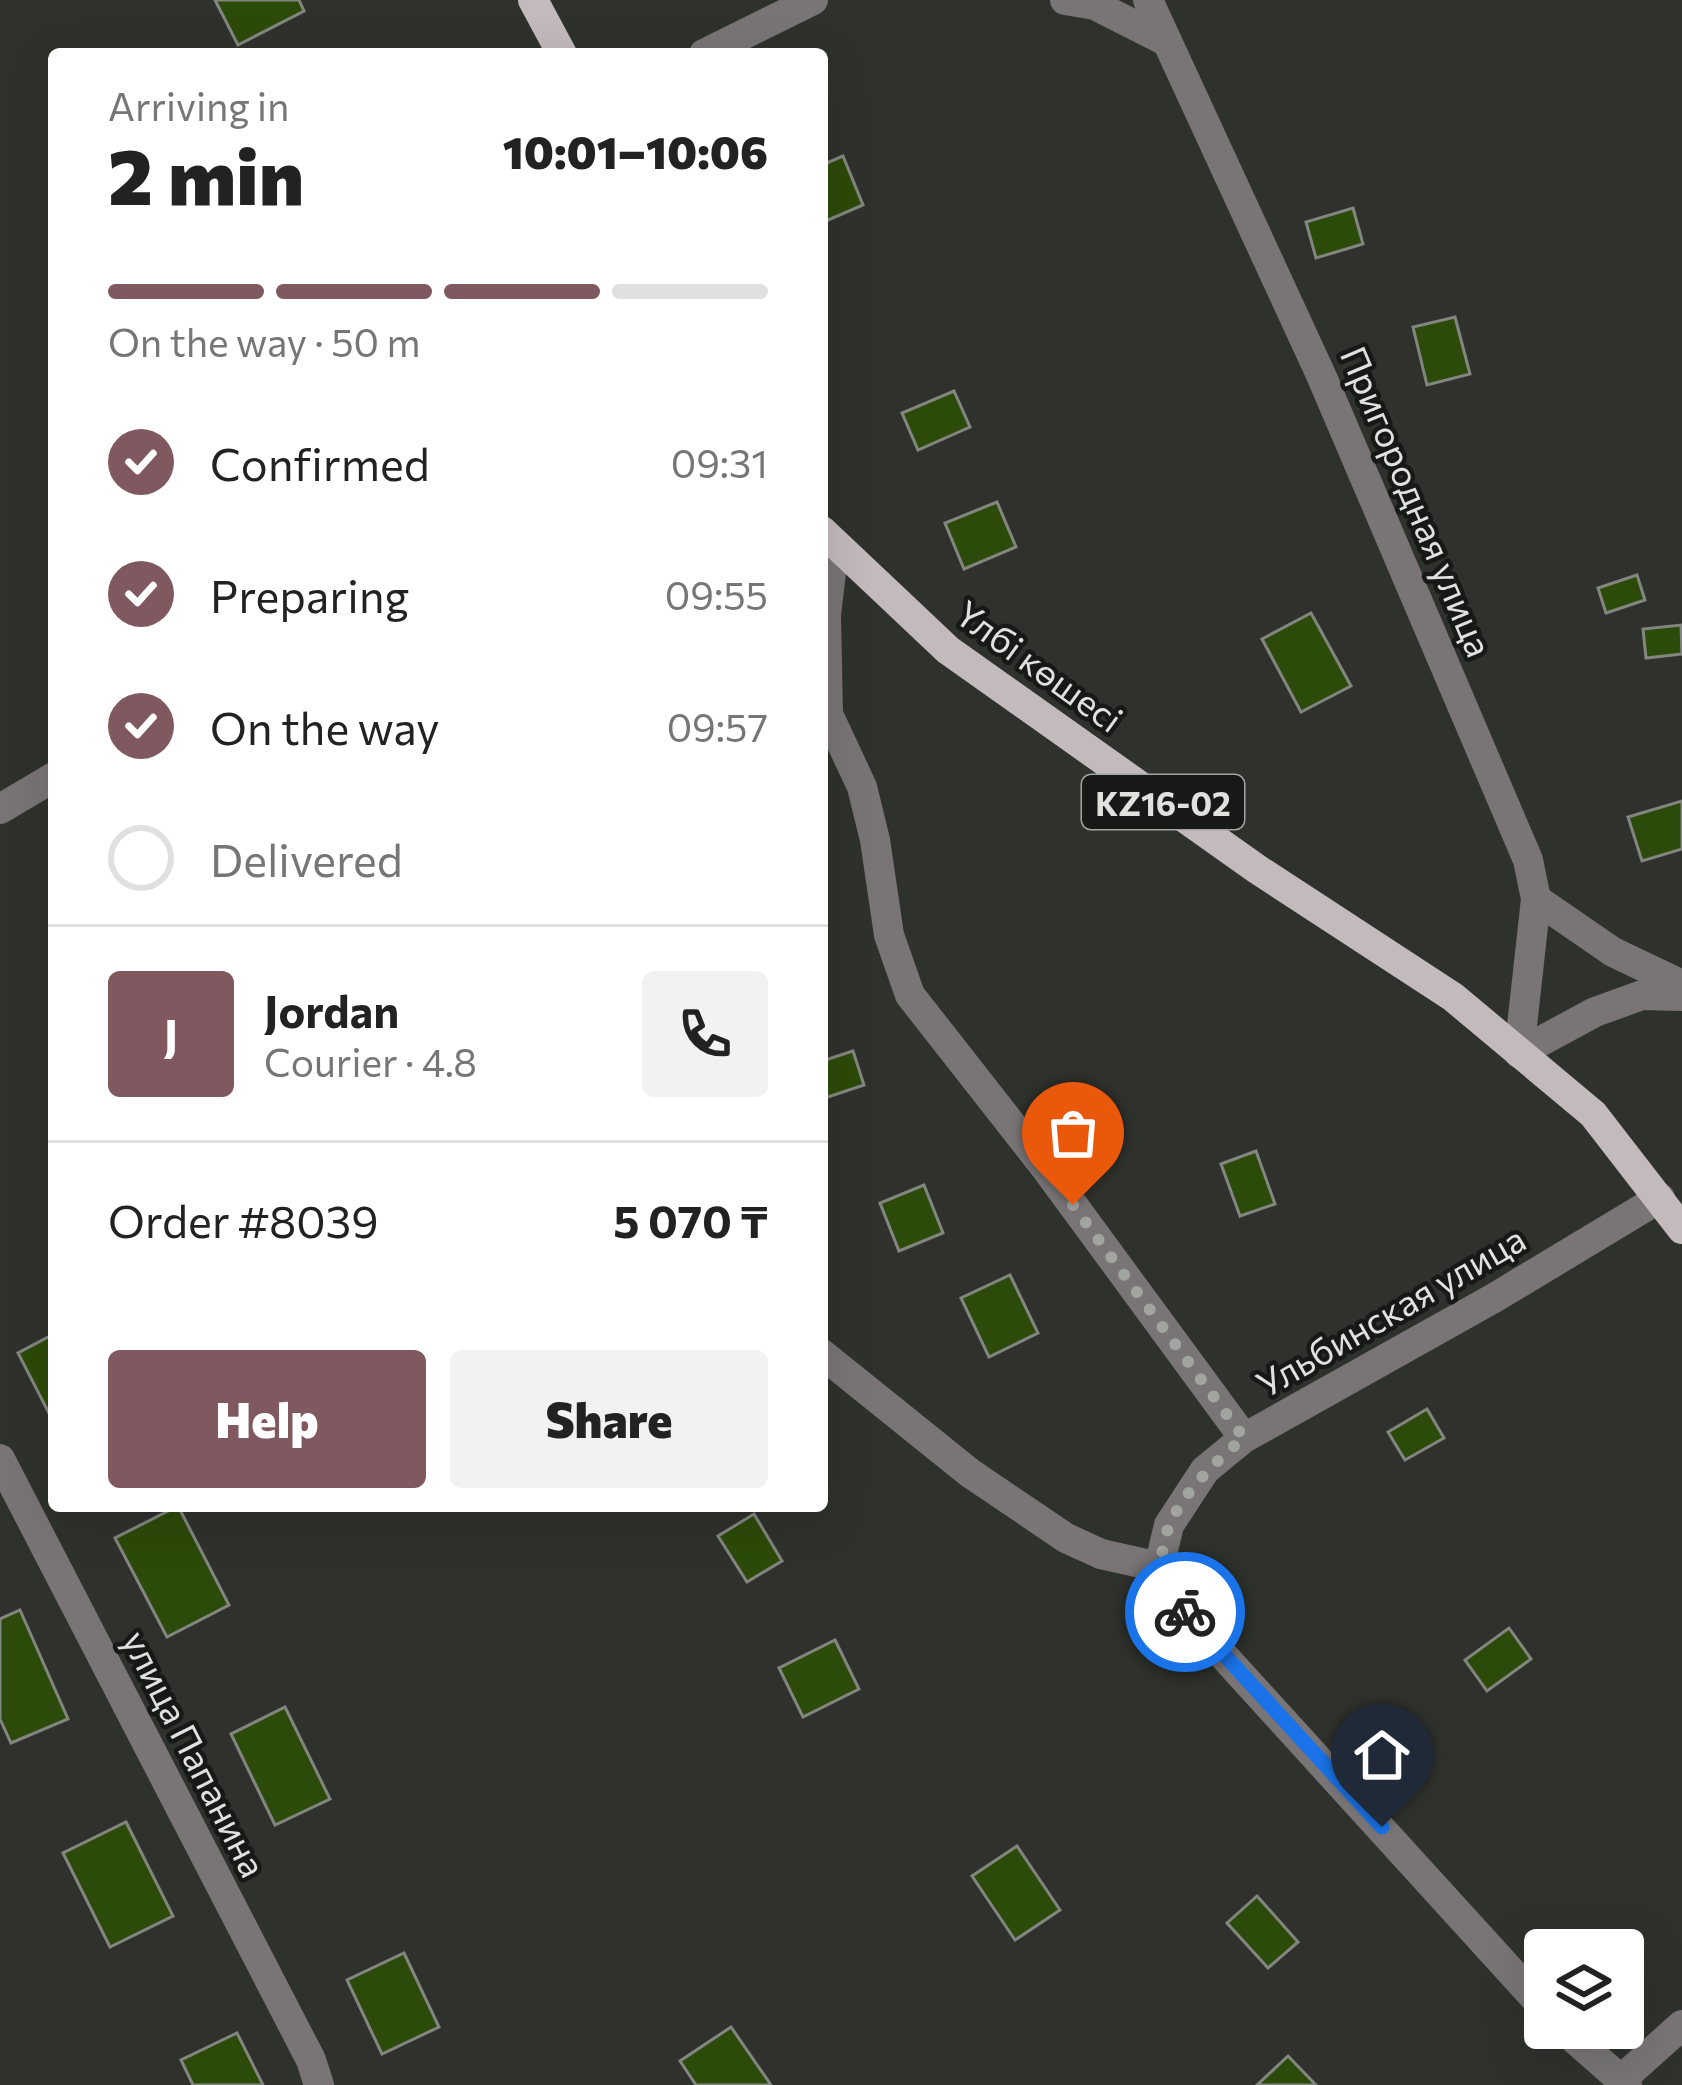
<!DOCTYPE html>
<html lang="en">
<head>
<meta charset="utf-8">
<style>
	:root { --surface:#fff; --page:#f2f2f2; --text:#222; --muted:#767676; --line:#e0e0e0; --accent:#805860 }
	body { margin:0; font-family:Commissioner,sans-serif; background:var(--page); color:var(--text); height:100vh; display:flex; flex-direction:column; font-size:45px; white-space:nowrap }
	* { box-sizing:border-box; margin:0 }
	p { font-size:39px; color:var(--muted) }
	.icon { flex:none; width:66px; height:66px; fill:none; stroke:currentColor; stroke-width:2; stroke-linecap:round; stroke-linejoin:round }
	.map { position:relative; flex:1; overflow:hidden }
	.sheet { position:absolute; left:48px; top:48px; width:780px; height:1464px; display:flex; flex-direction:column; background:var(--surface); border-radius:12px; box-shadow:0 12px 48px #0002 }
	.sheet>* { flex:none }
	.buttons { position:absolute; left:1524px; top:1929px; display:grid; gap:24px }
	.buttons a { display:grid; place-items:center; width:120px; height:120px; border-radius:12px; background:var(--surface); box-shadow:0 12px 48px #0002; font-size:60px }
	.pin { position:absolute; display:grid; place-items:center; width:102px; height:102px; color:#fff; margin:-123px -51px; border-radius:50% 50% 50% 0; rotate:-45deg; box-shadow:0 0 12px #0007 }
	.pin .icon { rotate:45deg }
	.courier { position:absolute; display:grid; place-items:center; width:120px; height:120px; margin:-60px; border:9px solid #1a73e8; border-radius:50%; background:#fff; color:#222; box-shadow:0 3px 15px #0007 }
	.overview em { font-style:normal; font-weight:800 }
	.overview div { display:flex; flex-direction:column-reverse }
	.overview { display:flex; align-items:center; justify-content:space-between; height:204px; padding:0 60px }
	h1 { font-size:78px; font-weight:800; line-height:90px }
	.bar { display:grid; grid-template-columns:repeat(4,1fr); gap:18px 12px; align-content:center; height:144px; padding:0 60px }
	.bar i { height:15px; border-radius:9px; background:var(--line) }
	.bar .on { background:var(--accent) }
	.bar p { grid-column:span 4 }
	.line { display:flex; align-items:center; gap:30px; padding:0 60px; border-top:3px solid var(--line) }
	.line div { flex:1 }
	.round { display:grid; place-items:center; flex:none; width:126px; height:126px; border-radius:12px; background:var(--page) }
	ol { padding:0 60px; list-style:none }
	li { display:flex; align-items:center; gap:36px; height:132px }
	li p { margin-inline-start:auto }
	li .icon { padding:12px; border-radius:50%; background:var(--accent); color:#fff; stroke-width:4 }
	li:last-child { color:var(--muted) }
	li i { width:66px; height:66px; border:6px solid var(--line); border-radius:50% }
	.primary-button { display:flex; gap:24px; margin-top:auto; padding:24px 60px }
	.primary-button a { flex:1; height:138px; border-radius:12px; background:var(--accent); color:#fff; font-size:48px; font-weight:800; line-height:138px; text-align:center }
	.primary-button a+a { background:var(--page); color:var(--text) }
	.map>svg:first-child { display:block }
</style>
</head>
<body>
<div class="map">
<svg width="1682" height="2085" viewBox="0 0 1682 2085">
	<rect width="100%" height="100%" fill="#2e312c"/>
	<g fill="#2c4a09" stroke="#838680" stroke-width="3">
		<path d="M215,0H299L304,11L238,45Z"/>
		<path d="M843,156L863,205L826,221L822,211V165Z"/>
		<path d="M1353,208L1363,244L1316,258L1306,222Z"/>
		<path d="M1455,317L1470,374L1427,385L1413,327Z"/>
		<path d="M954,391L970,427L918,450L902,413Z"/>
		<path d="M997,502L1016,547L964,569L945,523Z"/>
		<path d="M1637,575L1645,600L1606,613L1598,588Z"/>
		<path d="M1311,613L1351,686L1301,712L1262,639Z"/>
		<path d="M1681,625L1682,654L1646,658L1643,629Z"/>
		<path d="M1682,801V849L1642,861L1628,817Z"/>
		<path d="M853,1051L864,1085L822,1099V1061Z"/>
		<path d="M1256,1151L1275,1204L1240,1216L1221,1164Z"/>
		<path d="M924,1185L943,1233L899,1251L880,1203Z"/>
		<path d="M1010,1275L1038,1333L989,1357L961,1298Z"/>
		<path d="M54,1334V1423L18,1353Z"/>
		<path d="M1427,1409L1444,1438L1405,1460L1388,1432Z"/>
		<path d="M178,1506L229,1605L167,1637L115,1538Z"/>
		<path d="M754,1514L782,1561L747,1582L718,1536Z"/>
		<path d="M20,1610L68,1719L11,1743L0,1719V1619Z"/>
		<path d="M1509,1628L1531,1659L1487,1691L1465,1660Z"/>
		<path d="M835,1640L859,1689L803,1717L779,1668Z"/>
		<path d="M285,1707L330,1799L275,1825L231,1734Z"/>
		<path d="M126,1822L173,1916L110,1947L63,1853Z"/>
		<path d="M1017,1846L1060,1910L1015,1940L972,1876Z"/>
		<path d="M1257,1896L1298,1942L1268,1968L1227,1923Z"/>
		<path d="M404,1953L439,2027L382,2054L347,1980Z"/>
		<path d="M731,2027L771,2085H696L680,2061Z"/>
		<path d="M237,2033L263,2085H193L181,2060Z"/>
		<path d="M1288,2056L1316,2085H1257Z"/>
	</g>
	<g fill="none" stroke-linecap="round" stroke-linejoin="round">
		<g stroke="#797576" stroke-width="30">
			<path d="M1065,0L1095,5L1166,41"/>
			<path d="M1148,0L1321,375L1528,860L1536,899L1519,1053"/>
			<path d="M704,54L813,0"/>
			<path d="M834,546L826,615L828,714L862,787L875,840L889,935L910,995L1048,1171L1244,1438"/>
			<path d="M0,809L54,777"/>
			<path d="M1536,899L1613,952L1682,985"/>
			<path d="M1519,1053L1595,1012L1642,995L1682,996"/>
			<path d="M822,1354L970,1473L1066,1538L1101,1554L1159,1567"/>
			<path d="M0,1459L311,2060L319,2085"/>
			<path d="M1545,2009L1171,1598L1159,1567L1169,1525L1205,1470L1244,1438L1494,1298L1660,1198"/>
			<path d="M1562,2028L1627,2085"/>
			<path d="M1623,2078L1682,2025"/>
		</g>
		<g stroke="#c2babb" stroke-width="30">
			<path d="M533,0L562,54"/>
			<path d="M822,531L948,650L1257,869L1453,997L1593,1114L1682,1229"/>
		</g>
	</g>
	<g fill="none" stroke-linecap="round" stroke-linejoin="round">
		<path stroke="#a2a4a0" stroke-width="12" stroke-dasharray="0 21.6" d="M1073,1205L1244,1438C1193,1479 1126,1550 1185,1612"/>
		<path stroke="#1a73e8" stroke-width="15" d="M1185,1612L1382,1827"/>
	</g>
	<g text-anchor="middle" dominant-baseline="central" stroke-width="9" stroke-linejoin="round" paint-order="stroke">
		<rect fill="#171916" stroke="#a4a6a2" stroke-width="3" x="1082" y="775" width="162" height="54" rx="9"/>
		<g font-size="33" font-weight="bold" fill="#e0e2de">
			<text x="1163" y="802">KZ16-02</text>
		</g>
		<g font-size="36" fill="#e0e2de" stroke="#171916">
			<text transform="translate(1418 501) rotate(67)">Пригородная улица</text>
			<text transform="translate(1040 665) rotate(36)">Үлбі көшесі</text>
			<text transform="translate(1390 1310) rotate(-30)">Ульбинская улица</text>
			<text transform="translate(196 1753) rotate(63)">улица Папанина</text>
		</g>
	</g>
</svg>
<div class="buttons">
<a><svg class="icon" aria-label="layers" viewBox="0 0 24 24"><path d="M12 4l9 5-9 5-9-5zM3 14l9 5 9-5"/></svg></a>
</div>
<div class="pin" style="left:1073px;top:1205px;background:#ea580c"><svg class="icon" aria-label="bag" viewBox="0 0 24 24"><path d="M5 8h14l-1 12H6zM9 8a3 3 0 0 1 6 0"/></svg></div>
<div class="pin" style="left:1382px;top:1827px;background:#1f2937"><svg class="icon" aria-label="home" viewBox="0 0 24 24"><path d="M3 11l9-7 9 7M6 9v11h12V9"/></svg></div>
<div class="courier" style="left:1185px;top:1612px"><svg class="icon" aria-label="bike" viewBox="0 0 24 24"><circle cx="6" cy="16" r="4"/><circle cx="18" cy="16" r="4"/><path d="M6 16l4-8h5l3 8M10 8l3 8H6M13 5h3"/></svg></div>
<section class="sheet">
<div class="overview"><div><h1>2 min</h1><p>Arriving in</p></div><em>10:01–10:06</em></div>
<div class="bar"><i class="on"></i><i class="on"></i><i class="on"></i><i></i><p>On the way · 50 m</p></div>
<ol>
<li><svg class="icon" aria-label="check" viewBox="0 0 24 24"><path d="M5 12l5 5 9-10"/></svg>Confirmed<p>09:31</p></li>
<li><svg class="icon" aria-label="check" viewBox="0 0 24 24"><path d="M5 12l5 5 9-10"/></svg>Preparing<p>09:55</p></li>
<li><svg class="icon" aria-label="check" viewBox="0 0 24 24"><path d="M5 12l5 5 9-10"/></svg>On the way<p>09:57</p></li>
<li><i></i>Delivered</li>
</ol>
<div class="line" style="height:216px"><b class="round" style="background:var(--accent);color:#fff">J</b><div><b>Jordan</b><p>Courier · 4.8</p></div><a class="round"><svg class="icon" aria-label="phone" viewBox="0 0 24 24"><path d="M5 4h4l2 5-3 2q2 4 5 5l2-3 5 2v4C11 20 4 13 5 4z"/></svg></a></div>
<div class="line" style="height:156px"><div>Order #8039</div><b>5 070 ₸</b></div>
<div class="primary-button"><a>Help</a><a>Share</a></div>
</section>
</div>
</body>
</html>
